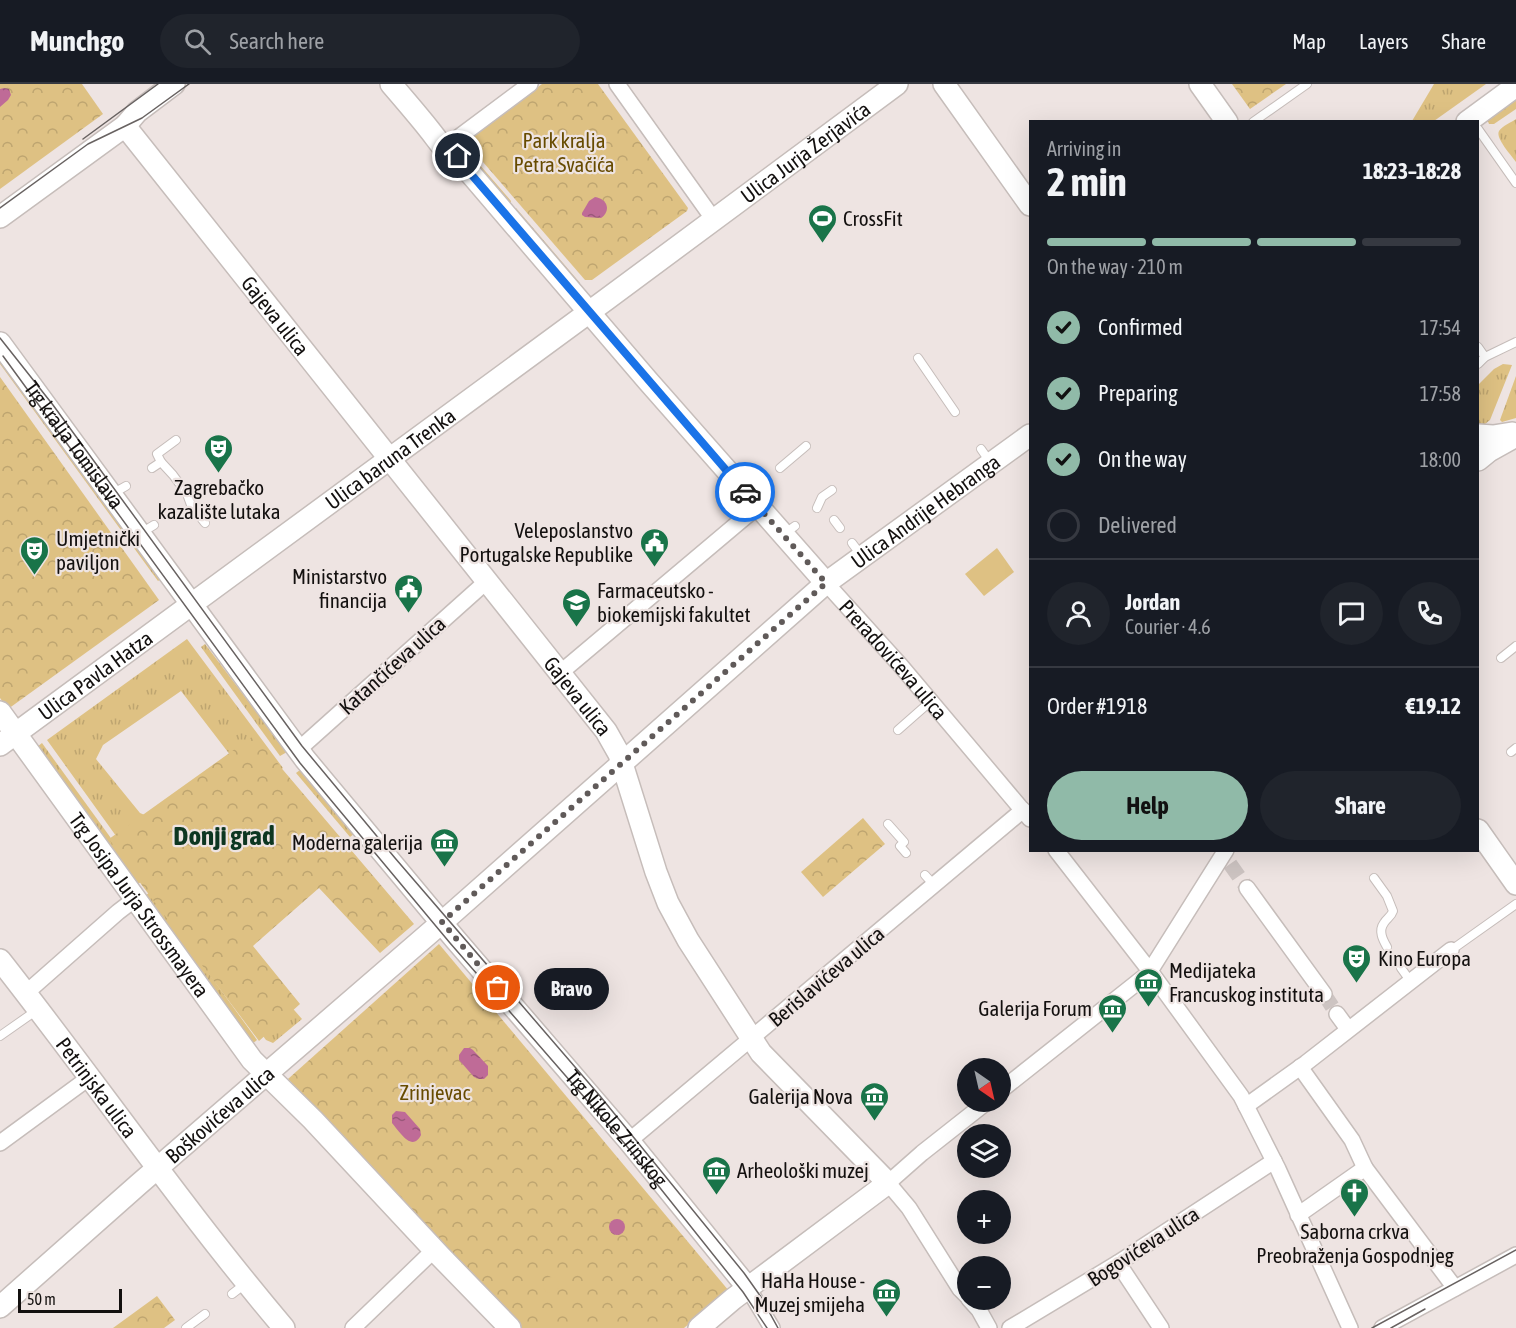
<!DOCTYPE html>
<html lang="en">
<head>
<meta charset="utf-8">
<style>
	:root { --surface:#171b24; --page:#20242c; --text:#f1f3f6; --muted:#9ea1a6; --line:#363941; --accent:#90baa8 }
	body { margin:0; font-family:"Asap Condensed",sans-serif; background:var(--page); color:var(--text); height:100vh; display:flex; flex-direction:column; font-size:22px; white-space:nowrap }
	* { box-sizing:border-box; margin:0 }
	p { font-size:20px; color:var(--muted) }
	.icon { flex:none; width:33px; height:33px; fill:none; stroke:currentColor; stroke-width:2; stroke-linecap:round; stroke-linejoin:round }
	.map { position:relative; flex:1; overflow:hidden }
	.sheet { position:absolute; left:1029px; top:36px; width:450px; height:732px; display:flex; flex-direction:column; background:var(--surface); border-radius:0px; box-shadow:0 6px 24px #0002 }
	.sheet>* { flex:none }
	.needle { width:39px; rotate:146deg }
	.buttons { position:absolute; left:957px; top:974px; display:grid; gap:12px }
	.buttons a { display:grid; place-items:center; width:54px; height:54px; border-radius:50%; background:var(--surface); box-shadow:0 6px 24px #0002; font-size:30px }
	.scale { position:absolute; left:18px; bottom:15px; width:104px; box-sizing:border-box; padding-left:6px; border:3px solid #13100f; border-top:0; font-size:16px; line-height:21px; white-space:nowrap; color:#13100f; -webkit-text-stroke:4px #eee4e2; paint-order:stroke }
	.pin { position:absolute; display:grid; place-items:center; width:51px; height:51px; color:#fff; margin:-26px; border:3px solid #fff; border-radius:50%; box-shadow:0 2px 6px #0007 }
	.courier { position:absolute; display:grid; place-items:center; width:60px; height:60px; margin:-30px; border:4px solid #1a73e8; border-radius:50%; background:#fff; color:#222; box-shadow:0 2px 8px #0007 }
	.bubble { position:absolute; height:42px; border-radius:21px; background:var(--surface); box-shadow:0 6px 24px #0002; font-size:20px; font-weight:700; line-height:42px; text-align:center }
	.head em { font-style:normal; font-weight:700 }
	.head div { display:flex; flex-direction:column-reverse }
	.head { display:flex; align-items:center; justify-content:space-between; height:102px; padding:0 18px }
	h1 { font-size:39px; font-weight:700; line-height:45px }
	.bar { display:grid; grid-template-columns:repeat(4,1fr); gap:9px 6px; align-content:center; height:72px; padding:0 18px }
	.bar i { height:8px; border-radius:4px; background:var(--line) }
	.bar .current { background:var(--accent) }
	.bar p { grid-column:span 4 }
	.line { display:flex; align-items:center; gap:15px; padding:0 18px; border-top:2px solid var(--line) }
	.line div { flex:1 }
	.round { display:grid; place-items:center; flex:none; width:63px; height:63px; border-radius:32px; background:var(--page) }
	ol { padding:0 18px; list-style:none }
	li { display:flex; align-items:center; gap:18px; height:66px }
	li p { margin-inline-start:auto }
	li .icon { padding:6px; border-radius:50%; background:var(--accent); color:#111; stroke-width:4 }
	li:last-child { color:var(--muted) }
	li i { width:33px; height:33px; border:3px solid var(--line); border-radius:50% }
	.cta { display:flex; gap:12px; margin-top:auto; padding:12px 18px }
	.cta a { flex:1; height:69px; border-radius:36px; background:var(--accent); color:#111; font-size:24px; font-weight:700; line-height:69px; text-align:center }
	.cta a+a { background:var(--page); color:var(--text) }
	header { display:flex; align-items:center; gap:36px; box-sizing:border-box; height:84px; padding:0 30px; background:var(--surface); border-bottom:2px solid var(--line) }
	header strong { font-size:28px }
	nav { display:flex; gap:33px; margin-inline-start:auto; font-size:21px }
	.search { width:420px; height:54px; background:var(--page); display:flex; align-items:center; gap:15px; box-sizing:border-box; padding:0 21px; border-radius:33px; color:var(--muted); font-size:22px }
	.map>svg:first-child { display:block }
</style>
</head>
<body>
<header>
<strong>Munchgo</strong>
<div class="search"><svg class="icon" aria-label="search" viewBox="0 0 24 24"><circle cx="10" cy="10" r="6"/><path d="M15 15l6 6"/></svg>Search here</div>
<nav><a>Map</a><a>Layers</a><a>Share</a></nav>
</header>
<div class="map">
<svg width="1516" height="1244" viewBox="0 0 1516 1244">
	<defs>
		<pattern id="grass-tufts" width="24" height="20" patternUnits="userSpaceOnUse" patternTransform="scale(1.5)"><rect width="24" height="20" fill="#dec183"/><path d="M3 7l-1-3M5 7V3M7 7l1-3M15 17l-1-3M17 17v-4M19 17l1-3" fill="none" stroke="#bea570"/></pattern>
		<pattern id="park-crowns" width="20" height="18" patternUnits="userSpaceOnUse" patternTransform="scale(1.5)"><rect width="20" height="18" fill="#dec183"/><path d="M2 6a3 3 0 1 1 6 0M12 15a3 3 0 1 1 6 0" fill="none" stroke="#bea570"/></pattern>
		<pattern id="water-ripples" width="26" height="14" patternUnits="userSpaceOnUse" patternTransform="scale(1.5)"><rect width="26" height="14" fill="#bf6b97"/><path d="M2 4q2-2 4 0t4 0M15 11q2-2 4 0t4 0" fill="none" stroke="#9a577a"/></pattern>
	</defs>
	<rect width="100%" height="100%" fill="#eee4e2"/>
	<g fill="url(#grass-tufts)">
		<path d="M1434,0H1486L1434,37H1412Z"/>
		<path d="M1516,15V25L1494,40H1489L1487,35Z"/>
		<path d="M1516,35V78C1512,72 1495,54 1499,47C1502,42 1512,38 1516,35Z"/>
		<path d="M466,65L511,117L510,123L463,66Z"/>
		<path d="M516,124L580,199L578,202L514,127Z"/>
		<path d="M0,271L162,494L158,497L0,280Z"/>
		<path d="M1503,280L1512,281L1490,336L1485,340L1478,339V301L1494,285Z"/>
		<path d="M1516,292V334L1502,338L1500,336Z"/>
		<path d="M187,555L283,684L251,710L234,676L181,607L103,661L96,675L140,729L154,735L147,795L47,656Z"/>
		<path d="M205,560L287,668L280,672L201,563Z"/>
		<path d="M42,659L142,797L137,801L37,663Z"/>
		<path d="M300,686L354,750L350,753L296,689Z"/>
		<path d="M150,808L257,956L252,960L145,812Z"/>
		<path d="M217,891L288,919L302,935L273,959L266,956Z"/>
	</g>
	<g fill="url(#park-crowns)">
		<path d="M0,0H82L103,30L0,105Z"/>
		<path d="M542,0H598L688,124L687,127L592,196H585L470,63L469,53Z"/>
		<path d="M1232,0H1286L1250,25Z"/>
		<path d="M0,293L159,516L8,625L0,614Z"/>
		<path d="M256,650L278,680L414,840L380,869L319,804L253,862L300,920L259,957L138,796L109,755Z"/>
		<path d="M863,734L885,760L823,813L801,788Z"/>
		<path d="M439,860L729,1207L684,1244H520L288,995Z"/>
		<path d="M157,1212L175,1236L164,1244H113Z"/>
	</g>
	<g fill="#dec183">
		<path d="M997,464L1014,488L984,512L965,490Z"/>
		<circle cx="551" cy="1201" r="8"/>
	</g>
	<g fill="url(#water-ripples)">
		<path d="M4,4L9,5L11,11L8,16L0,23V5Z"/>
		<path d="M595,113C608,115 611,127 601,134L585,133L582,131V129L589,117Z"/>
		<path d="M464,964H470L473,966L488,982V991L484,995H479L474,993L459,976V971Z"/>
		<path d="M396,1027L405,1028L420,1045L421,1051C412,1069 399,1047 392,1039V1031Z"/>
		<circle cx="617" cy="1143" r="8"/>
	</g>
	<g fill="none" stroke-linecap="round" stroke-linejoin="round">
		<g stroke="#cdc4c2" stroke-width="15" stroke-dasharray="15 8" stroke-linecap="butt">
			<path d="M1230,780L1247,804"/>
			<path d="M1324,910L1337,930"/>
		</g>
		<defs>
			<g id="lane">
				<path d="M1253,38L1307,0"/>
				<path d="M1478,45L1516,99"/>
				<path d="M1478,263L1485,273"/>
				<path d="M918,274L955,328"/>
				<path d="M1478,280L1485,273L1516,258"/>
				<path d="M981,365L990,378"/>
				<path d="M161,378L173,391L187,410L191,421L205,439"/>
				<path d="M152,384L161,378L157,370L176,356"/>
				<path d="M780,384L806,362"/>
				<path d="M112,410L126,402"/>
				<path d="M748,410L759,400"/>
				<path d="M817,424L822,413L832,406"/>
				<path d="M834,436L840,444"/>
				<path d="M141,449L154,441"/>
				<path d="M784,450L795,442"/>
				<path d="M852,459L861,471"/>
				<path d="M1501,574L1516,562"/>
				<path d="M898,646L931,617"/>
				<path d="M1511,668L1516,664"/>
				<path d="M888,740L904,758L900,762L906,769"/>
				<path d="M925,791L934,801"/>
				<path d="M1374,794L1387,812L1393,827C1391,833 1387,834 1384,839C1378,847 1383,856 1387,863"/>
				<path d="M1457,862L1516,820"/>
				<path d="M1401,884L1411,898"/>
				<path d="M0,952L37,926"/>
				<path d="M232,1210L245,1200"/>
				<path d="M186,1244L205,1230"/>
			</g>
			<g id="street">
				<path d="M617,0L714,136"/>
				<path d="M464,82C459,72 455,64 459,53L530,0"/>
				<path id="s1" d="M826,499L901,582L1030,735"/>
				<path d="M560,589L757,423"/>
				<path d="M298,666L487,497"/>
				<path d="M1056,766L1150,887L1241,1012L1278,1085L1350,1244"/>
				<path d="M1247,804L1324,910"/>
				<path d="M26,909L118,828L135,815"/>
				<path d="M1337,930L1348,945"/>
				<path d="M1300,983L1352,1056L1365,1084"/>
				<path d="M1000,1007L1144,893L1150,887L1226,766"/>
				<path d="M1246,1022L1306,979L1451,866"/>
				<path d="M629,1057L1023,726"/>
				<path d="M0,1059L90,993"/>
				<path d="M1298,1131L1365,1084L1455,1204"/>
				<path d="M1118,1179L1161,1244"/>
				<path d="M748,1204L772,1244"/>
				<path d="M968,1213L960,1205L909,1124L888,1099L922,1069L988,1017"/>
				<path d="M969,1215L979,1226L989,1244"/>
				<path d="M353,1244L434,1166"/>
				<path d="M1010,1244L1118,1179L1274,1077"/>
				<path d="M1382,1244L1516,1171"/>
			</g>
			<g id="secondary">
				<path d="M391,0C403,14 416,29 428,44C441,60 445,69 464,82L648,297L826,499"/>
				<path d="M944,0L1030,121"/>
				<path d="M1200,0L1227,38"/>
				<path d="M1467,38L1516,2"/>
				<path id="s2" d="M125,42L606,647L619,670L656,788L668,819L688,856L761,969L888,1099L733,1215L699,1244"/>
				<path d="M0,133L125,42L137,28L174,0"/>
				<path id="s3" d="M0,259L305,675L455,855L629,1057L748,1204"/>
				<path d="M1478,351L1493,352L1512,349"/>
				<path d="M1478,376L1489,367L1516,352"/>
				<path id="s4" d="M0,628L252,976L313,1036L440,1172L510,1244"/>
				<path id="s5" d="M0,661L607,215L897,0"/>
				<path d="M1478,746L1516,800"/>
				<path id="s6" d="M0,876C96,998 184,1126 284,1244"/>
				<path id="s7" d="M0,1223L139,1100L447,834L826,499L1030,351"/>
			</g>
		</defs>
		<use href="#lane" stroke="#c6bdba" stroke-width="10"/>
		<use href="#street" stroke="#c6bdba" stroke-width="18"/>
		<use href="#secondary" stroke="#c6bdba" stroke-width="24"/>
		<use href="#lane" stroke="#fff" stroke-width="8"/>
		<use href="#street" stroke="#fff" stroke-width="15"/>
		<use href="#secondary" stroke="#fff" stroke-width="21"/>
		<g stroke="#686261" stroke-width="1.5">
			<path d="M83,55L158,0"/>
			<path d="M0,124L88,60L142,34L189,0"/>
			<path d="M0,254L53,321L302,662L395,774L600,1012L744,1189L761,1213L778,1244"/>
			<path d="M3,272L300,679L450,859L625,1060L743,1208L767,1244"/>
			<path d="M1372,1244L1516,1166"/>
			<path d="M1391,1244L1425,1225"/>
		</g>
	</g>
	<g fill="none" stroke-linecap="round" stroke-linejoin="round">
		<path stroke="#605a59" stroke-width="6" stroke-dasharray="0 10.8" d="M498,904L442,838L826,499L745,408"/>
		<path stroke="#1a73e8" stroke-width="8" d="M458,72L464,82L745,408"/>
	</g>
	<defs>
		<symbol id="stadium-pin" viewBox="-11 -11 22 30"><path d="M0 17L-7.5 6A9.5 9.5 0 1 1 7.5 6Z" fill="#197449" stroke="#eee4e2"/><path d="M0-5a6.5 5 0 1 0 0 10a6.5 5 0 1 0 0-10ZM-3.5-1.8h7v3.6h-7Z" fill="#fff"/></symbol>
		<symbol id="theatre-pin" viewBox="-11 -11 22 30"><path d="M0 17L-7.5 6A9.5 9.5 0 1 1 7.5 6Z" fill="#197449" stroke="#eee4e2"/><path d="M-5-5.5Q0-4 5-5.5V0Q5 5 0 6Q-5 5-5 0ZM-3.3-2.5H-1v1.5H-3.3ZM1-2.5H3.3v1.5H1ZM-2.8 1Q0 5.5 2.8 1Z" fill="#fff"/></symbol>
		<symbol id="civic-pin" viewBox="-11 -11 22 30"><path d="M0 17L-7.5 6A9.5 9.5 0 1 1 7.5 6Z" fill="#197449" stroke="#eee4e2"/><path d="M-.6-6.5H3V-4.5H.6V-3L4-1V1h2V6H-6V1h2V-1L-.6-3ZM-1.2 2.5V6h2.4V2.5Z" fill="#fff"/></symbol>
		<symbol id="university-pin" viewBox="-11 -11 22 30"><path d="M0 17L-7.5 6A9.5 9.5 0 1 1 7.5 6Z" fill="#197449" stroke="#eee4e2"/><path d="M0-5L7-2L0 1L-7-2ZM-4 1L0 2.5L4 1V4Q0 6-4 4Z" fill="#fff"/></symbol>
		<symbol id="museum-pin" viewBox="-11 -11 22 30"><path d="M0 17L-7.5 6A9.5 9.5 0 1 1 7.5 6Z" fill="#197449" stroke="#eee4e2"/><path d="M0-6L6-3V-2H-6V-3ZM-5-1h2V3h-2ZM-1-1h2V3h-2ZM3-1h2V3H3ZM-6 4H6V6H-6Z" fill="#fff"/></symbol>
		<symbol id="church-pin" viewBox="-11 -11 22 30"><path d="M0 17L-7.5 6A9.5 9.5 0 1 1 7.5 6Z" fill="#197449" stroke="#eee4e2"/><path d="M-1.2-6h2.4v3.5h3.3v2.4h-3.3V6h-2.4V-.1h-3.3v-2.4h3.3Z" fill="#fff"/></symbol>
	</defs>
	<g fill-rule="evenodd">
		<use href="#stadium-pin" x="806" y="118" width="33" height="45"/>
		<use href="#theatre-pin" x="202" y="348" width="33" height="45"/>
		<use href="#civic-pin" x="638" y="442" width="33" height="45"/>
		<use href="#theatre-pin" x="18" y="450" width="33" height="45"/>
		<use href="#civic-pin" x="392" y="488" width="33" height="45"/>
		<use href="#university-pin" x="560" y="502" width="33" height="45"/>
		<use href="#museum-pin" x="428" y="742" width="33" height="45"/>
		<use href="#theatre-pin" x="1340" y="858" width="33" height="45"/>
		<use href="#museum-pin" x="1132" y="882" width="33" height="45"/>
		<use href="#museum-pin" x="1096" y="908" width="33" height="45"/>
		<use href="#museum-pin" x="858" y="996" width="33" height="45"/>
		<use href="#museum-pin" x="700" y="1070" width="33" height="45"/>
		<use href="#church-pin" x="1338" y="1092" width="33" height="45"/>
		<use href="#museum-pin" x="870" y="1192" width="33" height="45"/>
	</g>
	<g text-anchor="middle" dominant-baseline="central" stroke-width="4.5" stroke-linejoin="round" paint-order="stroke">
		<g font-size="21" fill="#674b00" stroke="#eee4e2">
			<text x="564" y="56">Park kralja<tspan x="564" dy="24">Petra Svačića</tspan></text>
			<text x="435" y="1008">Zrinjevac</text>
		</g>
		<g font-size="21" fill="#13100f" stroke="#eee4e2">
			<text stroke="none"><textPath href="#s5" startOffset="1000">Ulica Jurja Žerjavića</textPath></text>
			<text stroke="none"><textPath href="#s2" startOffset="242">Gajeva ulica</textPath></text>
			<text stroke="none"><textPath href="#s3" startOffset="126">Trg kralja Tomislava</textPath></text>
			<text stroke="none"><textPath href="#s5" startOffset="484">Ulica baruna Trenka</textPath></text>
			<text stroke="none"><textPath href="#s7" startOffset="1221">Ulica Andrije Hebranga</textPath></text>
			<text stroke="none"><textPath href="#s1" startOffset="102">Preradovićeva ulica</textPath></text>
			<text transform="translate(392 581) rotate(-42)">Katančićeva ulica</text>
			<text stroke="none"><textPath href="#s5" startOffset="118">Ulica Pavla Hatza</textPath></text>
			<text stroke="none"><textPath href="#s2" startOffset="728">Gajeva ulica</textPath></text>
			<text stroke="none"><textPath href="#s4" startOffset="238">Trg Josipa Jurja Strossmayera</textPath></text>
			<text transform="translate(826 892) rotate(-40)">Berislavićeva ulica</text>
			<text stroke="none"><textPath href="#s6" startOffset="160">Petrinjska ulica</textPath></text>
			<text stroke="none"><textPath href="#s7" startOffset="292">Boškovićeva ulica</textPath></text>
			<text stroke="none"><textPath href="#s3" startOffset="999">Trg Nikole Zrinskog</textPath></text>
			<text transform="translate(1143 1162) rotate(-33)">Bogovićeva ulica</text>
		</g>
		<g font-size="21" fill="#13100f" stroke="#eee4e2" text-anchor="start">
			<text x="843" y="134">CrossFit</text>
			<text x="219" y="403" text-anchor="middle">Zagrebačko<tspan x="219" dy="24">kazalište lutaka</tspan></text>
			<text x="633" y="446" text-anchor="end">Veleposlanstvo<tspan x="633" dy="24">Portugalske Republike</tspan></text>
			<text x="56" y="454">Umjetnički<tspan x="56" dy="24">paviljon</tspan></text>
			<text x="387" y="492" text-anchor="end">Ministarstvo<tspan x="387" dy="24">financija</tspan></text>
			<text x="597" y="506">Farmaceutsko -<tspan x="597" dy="24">biokemijski fakultet</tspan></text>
			<text x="423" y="758" text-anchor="end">Moderna galerija</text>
			<text x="1378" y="874">Kino Europa</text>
			<text x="1169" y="886">Medijateka<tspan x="1169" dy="24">Francuskog instituta</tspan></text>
			<text x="1092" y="924" text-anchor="end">Galerija Forum</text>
			<text x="853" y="1012" text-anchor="end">Galerija Nova</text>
			<text x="737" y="1086">Arheološki muzej</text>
			<text x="1355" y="1147" text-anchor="middle">Saborna crkva<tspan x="1355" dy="24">Preobraženja Gospodnjeg</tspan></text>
			<text x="865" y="1196" text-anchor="end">HaHa House -<tspan x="865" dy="24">Muzej smijeha</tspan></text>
		</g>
		<g font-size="27" font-weight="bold" fill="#0d3621" stroke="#eee4e2">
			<text x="224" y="751">Donji grad</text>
		</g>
	</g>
</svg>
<div class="buttons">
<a><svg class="needle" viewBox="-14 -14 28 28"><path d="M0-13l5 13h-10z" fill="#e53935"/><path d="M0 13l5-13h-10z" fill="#9ea1a6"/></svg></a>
<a><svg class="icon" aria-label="layers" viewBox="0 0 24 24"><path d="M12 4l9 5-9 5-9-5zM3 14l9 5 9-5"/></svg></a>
<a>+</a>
<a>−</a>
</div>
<div class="scale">50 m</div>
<div class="pin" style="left:498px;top:904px;background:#ea580c"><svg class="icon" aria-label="bag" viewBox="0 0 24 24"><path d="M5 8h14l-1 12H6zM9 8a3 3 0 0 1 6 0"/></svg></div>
<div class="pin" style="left:458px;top:72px;background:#1f2937"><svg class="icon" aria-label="home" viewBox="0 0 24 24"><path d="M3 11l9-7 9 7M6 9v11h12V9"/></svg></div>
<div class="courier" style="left:745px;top:408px"><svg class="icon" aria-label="car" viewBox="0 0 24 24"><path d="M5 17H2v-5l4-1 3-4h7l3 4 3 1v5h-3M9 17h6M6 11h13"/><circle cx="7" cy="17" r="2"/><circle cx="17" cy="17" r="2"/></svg></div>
<div class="bubble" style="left:534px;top:884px;width:75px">Bravo</div>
<section class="sheet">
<div class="head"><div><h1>2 min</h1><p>Arriving in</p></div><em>18:23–18:28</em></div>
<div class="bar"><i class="current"></i><i class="current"></i><i class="current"></i><i></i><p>On the way · 210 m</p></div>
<ol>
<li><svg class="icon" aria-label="check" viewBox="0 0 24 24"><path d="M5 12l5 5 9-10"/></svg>Confirmed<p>17:54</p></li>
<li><svg class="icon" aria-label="check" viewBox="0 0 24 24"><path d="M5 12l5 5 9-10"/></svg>Preparing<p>17:58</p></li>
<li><svg class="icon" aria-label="check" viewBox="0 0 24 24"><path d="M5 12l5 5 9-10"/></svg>On the way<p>18:00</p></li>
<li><i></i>Delivered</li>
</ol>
<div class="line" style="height:108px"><a class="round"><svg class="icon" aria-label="person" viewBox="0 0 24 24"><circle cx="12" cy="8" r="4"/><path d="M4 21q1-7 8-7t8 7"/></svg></a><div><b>Jordan</b><p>Courier · 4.6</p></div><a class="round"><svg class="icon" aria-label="chat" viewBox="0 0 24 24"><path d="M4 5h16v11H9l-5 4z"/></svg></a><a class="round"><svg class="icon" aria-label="phone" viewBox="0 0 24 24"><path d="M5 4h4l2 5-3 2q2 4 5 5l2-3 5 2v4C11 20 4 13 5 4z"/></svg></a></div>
<div class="line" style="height:78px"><div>Order #1918</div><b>€19.12</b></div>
<div class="cta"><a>Help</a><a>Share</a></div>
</section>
</div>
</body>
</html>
